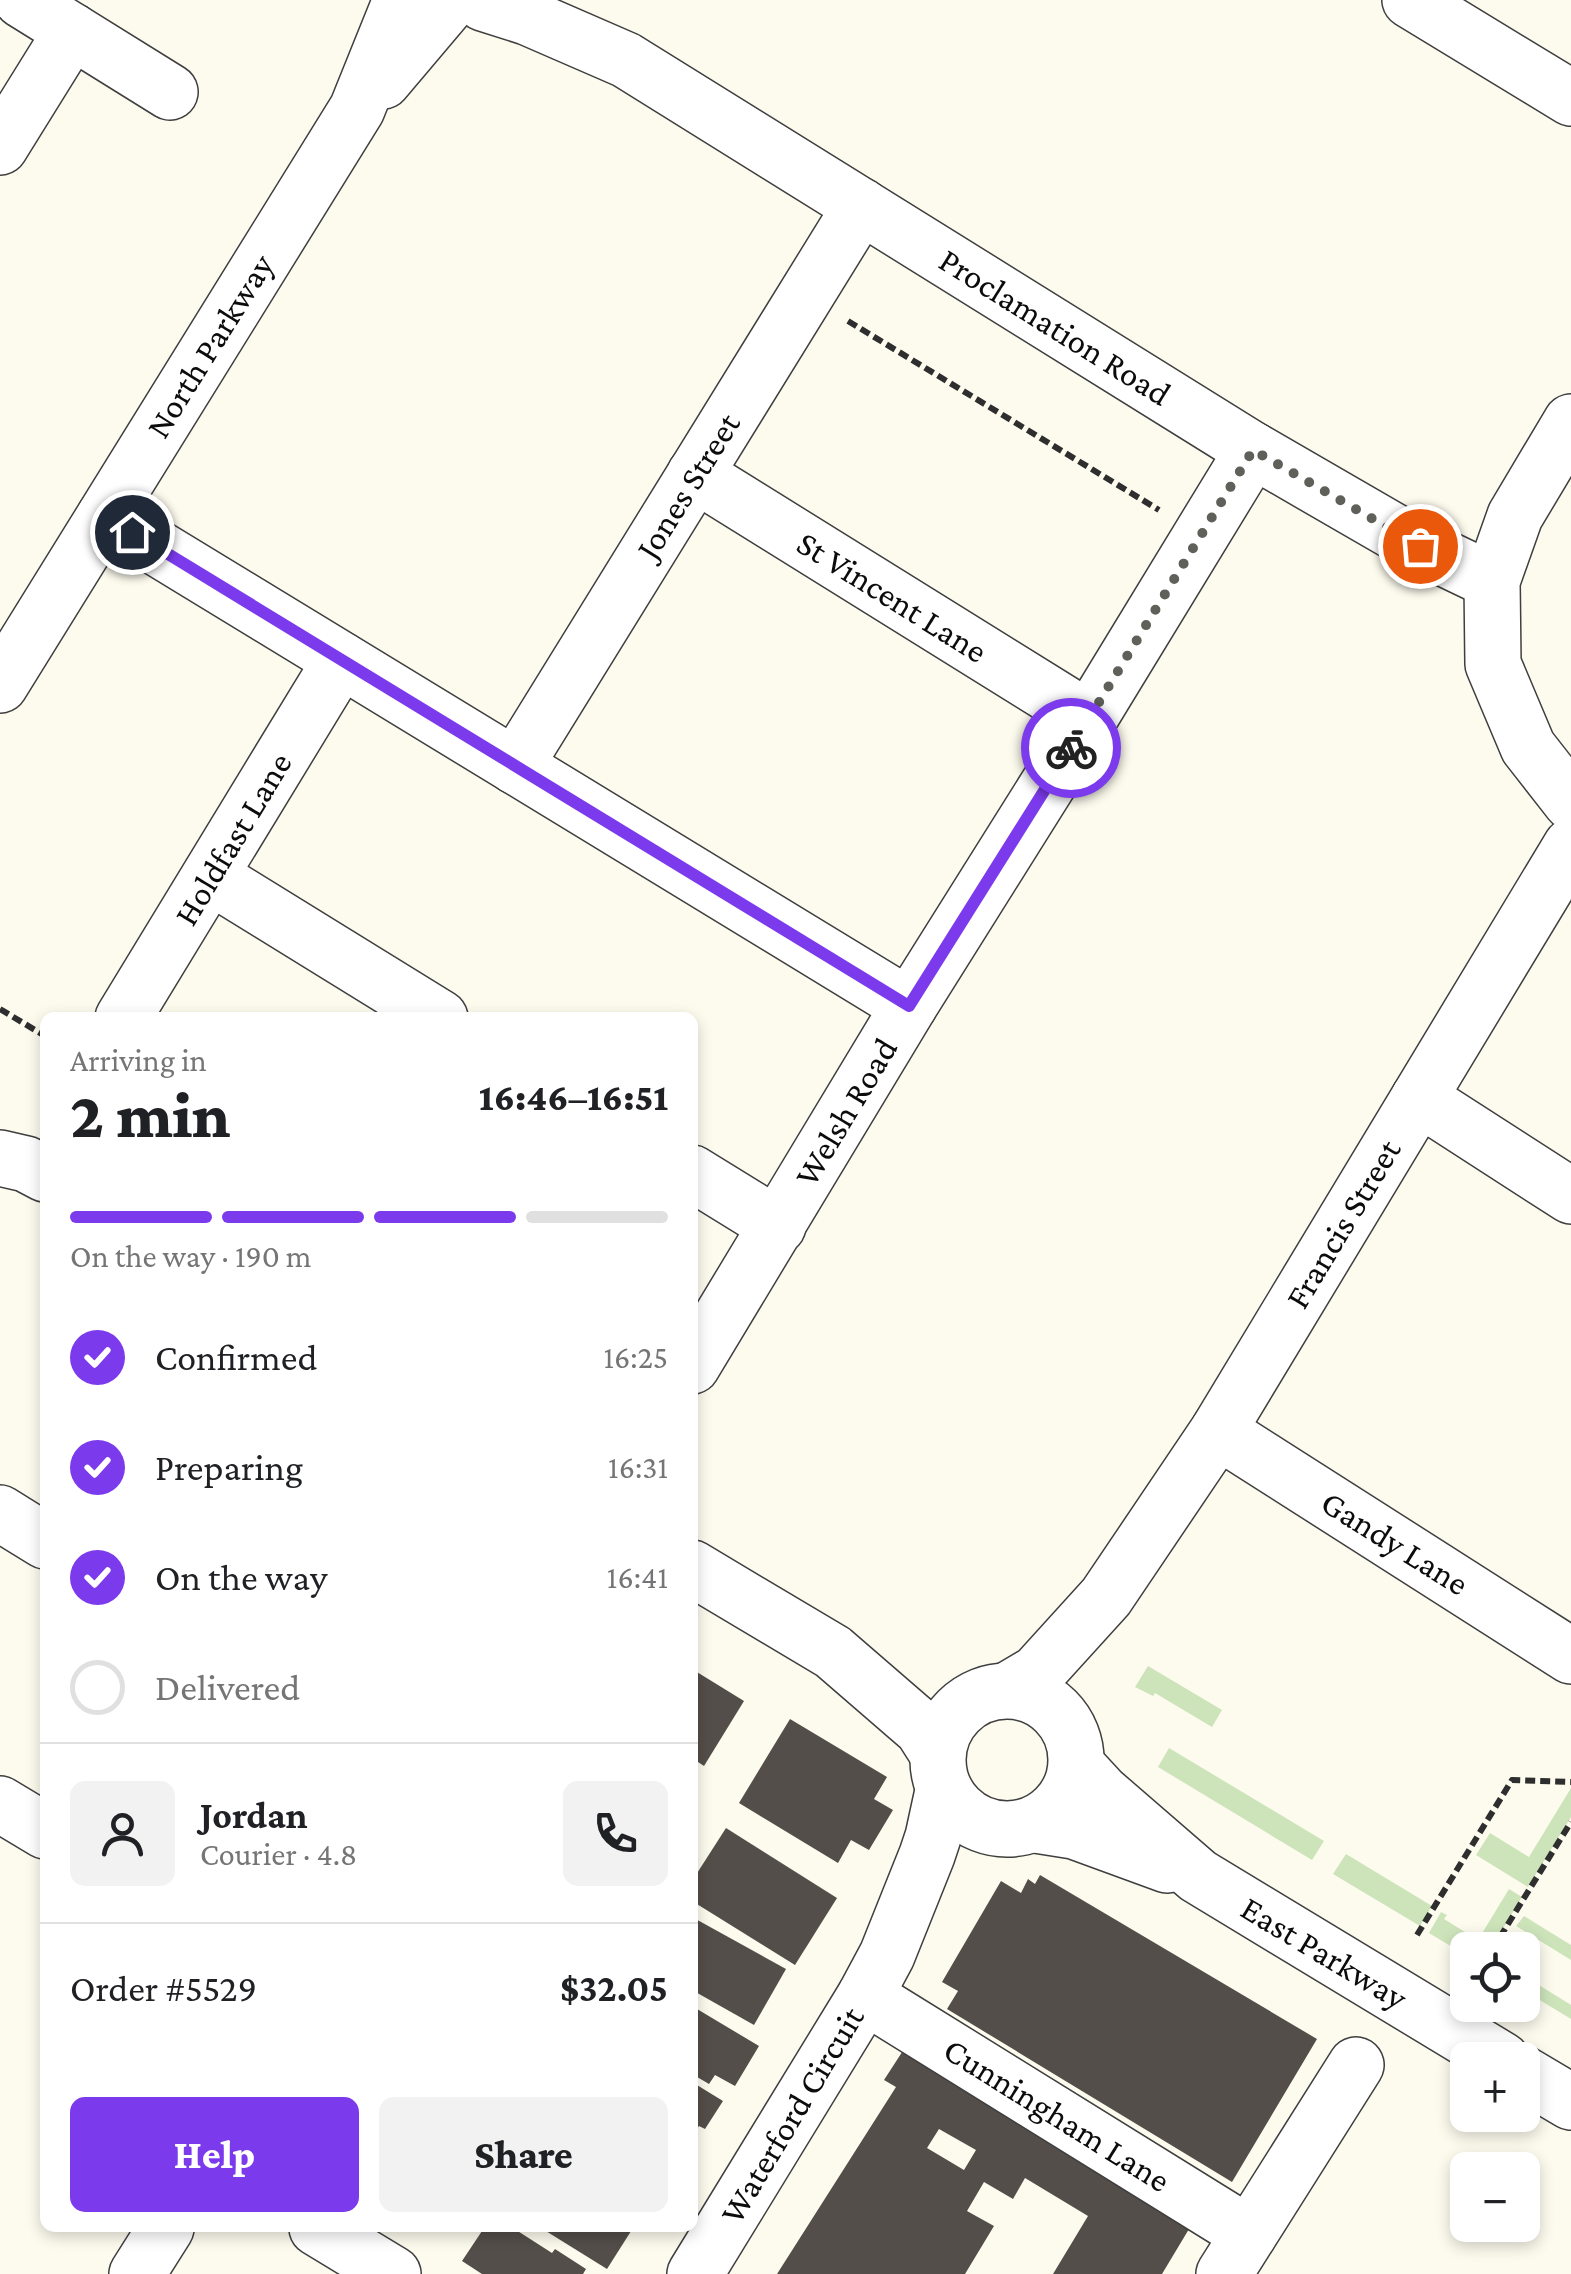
<!DOCTYPE html>
<html lang="en">
<head>
<meta charset="utf-8">
<style>
	:root { --surface:#fff; --page:#f2f2f2; --text:#202124; --muted:#757577; --line:#e0e0e0; --accent:#7c3aed }
	body { margin:0; font-family:"Crimson Pro",serif; background:var(--page); color:var(--text); height:100vh; display:flex; flex-direction:column; font-size:38px; white-space:nowrap }
	* { box-sizing:border-box; margin:0 }
	p { font-size:32px; color:var(--muted) }
	.icon { flex:none; width:55px; height:55px; fill:none; stroke:currentColor; stroke-width:2; stroke-linecap:round; stroke-linejoin:round }
	.map { position:relative; flex:1; overflow:hidden }
	.details { position:absolute; left:40px; top:1012px; width:658px; height:1220px; display:flex; flex-direction:column; background:var(--surface); border-radius:15px; box-shadow:0 5px 15px #0003 }
	.details>* { flex:none }
	.buttons { position:absolute; left:1450px; top:1932px; display:grid; gap:20px }
	.buttons a { display:grid; place-items:center; width:90px; height:90px; border-radius:15px; background:var(--surface); box-shadow:0 5px 15px #0003; font-size:50px }
	.pin { position:absolute; display:grid; place-items:center; width:85px; height:85px; color:#fff; margin:-42px; border:5px solid #fff; border-radius:50%; box-shadow:0 2px 10px #0007 }
	.courier { position:absolute; display:grid; place-items:center; width:100px; height:100px; margin:-50px; border:8px solid #7c3aed; border-radius:50%; background:#fff; color:#222; box-shadow:0 2px 12px #0007 }
	.head em { font-style:normal; font-weight:800 }
	.head div { display:flex; flex-direction:column-reverse }
	.head { display:flex; align-items:center; justify-content:space-between; height:170px; padding:0 30px }
	h1 { font-size:65px; font-weight:800; line-height:75px }
	.bar { display:grid; grid-template-columns:repeat(4,1fr); gap:15px 10px; align-content:center; height:120px; padding:0 30px }
	.bar i { height:12px; border-radius:8px; background:var(--line) }
	.bar .selected { background:var(--accent) }
	.bar p { grid-column:span 4 }
	.line { display:flex; align-items:center; gap:25px; padding:0 30px; border-top:2px solid var(--line) }
	.line div { flex:1 }
	.round { display:grid; place-items:center; flex:none; width:105px; height:105px; border-radius:15px; background:var(--page) }
	ol { padding:0 30px; list-style:none }
	li { display:flex; align-items:center; gap:30px; height:110px }
	li p { margin-inline-start:auto }
	li .icon { padding:10px; border-radius:50%; background:var(--accent); color:#fff; stroke-width:4 }
	li:last-child { color:var(--muted) }
	li i { width:55px; height:55px; border:5px solid var(--line); border-radius:50% }
	.primary-button { display:flex; gap:20px; margin-top:auto; padding:20px 30px }
	.primary-button a { flex:1; height:115px; border-radius:15px; background:var(--accent); color:#fff; font-size:40px; font-weight:800; line-height:115px; text-align:center }
	.primary-button a+a { background:var(--page); color:var(--text) }
	.map>svg:first-child { display:block }
</style>
</head>
<body>
<div class="map">
<svg width="1571" height="2274" viewBox="0 0 1571 2274">
	<rect width="100%" height="100%" fill="#fdfbee"/>
	<g fill="#cde4bb">
		<path d="M1148,1666L1222,1710L1212,1727L1155,1693L1153,1696L1135,1687Z"/>
		<path d="M1169,1748L1324,1841L1312,1860L1158,1767Z"/>
		<path d="M1571,1788V1817L1528,1887L1476,1855L1490,1833L1529,1857Z"/>
		<path d="M1346,1854L1432,1906L1420,1926L1333,1874Z"/>
		<path d="M1509,1889L1522,1897L1490,1950H1468L1467,1956L1429,1933L1441,1912L1447,1915L1444,1919L1478,1940Z"/>
		<path d="M1524,1916L1571,1945V1960L1516,1926Z"/>
		<path d="M1523,1975L1571,2005V2019L1523,1990Z"/>
	</g>
	<g fill="#544e4a" fill-rule="evenodd">
		<path d="M692,1669L744,1701L704,1766L692,1758Z"/>
		<path d="M790,1719L887,1777L874,1799L893,1810L869,1850L851,1840L838,1863L739,1803Z"/>
		<path d="M726,1828L837,1898L795,1965L692,1901V1881Z"/>
		<path d="M1040,1875L1317,2039L1232,2182L947,2009L958,1991L942,1982L1001,1881L1021,1893L1028,1879L1035,1884Z"/>
		<path d="M692,1917L786,1969L754,2025L692,1990Z"/>
		<path d="M692,2006L759,2046L735,2086L715,2075L709,2084L692,2074Z"/>
		<path d="M906,2046L1051,2134L1047,2142L1189,2229L1162,2274H1053L1088,2216L1025,2178L1013,2199L984,2182L967,2211L994,2226L965,2274H777L896,2087L884,2080ZM939,2129L976,2150L964,2170L927,2148Z"/>
		<path d="M692,2082L723,2101L705,2129L699,2126L692,2136Z"/>
		<path d="M484,2228H513L552,2253L555,2249L586,2269L583,2274H482L462,2261Z"/>
		<path d="M541,2228H633L607,2269Z"/>
	</g>
	<g fill="none" stroke-linecap="round" stroke-linejoin="round">
		<defs>
			<g id="minor">
				<path d="M22,0L170,92"/>
				<path d="M1410,0L1571,98"/>
				<path d="M483,3L527,17L626,60L1253,450L1419,546L1492,581"/>
				<path d="M383,81L449,3"/>
				<path d="M0,147L72,31"/>
				<path d="M1571,422L1515,516L1492,581L1493,664L1528,747L1571,802"/>
				<path d="M695,474L1089,719"/>
				<path d="M105,516L909,1006"/>
				<path d="M0,685L357,109L401,0"/>
				<path d="M515,766L861,206"/>
				<path d="M210,876L440,1018"/>
				<path d="M123,1018L341,660"/>
				<path d="M1419,1098L1571,1196"/>
				<path d="M0,1158L26,1164L45,1174"/>
				<path d="M692,1173L778,1226"/>
				<path d="M692,1366L909,1006L1089,719L1253,450"/>
				<path d="M1218,1431L1571,1656"/>
				<path d="M0,1513L45,1541"/>
				<path d="M692,1568L833,1652L922,1729L936,1751"/>
				<path d="M1010,1689L1037,1673L1106,1597L1218,1431L1571,846"/>
				<circle cx="1007" cy="1760" r="69"/>
				<path d="M1077,1766L1101,1792L1198,1876L1502,2060"/>
				<path d="M0,1804L45,1831"/>
				<path d="M1036,1825L1074,1831L1167,1865"/>
				<path d="M865,1996L1249,2234"/>
				<path d="M1522,2073L1571,2102"/>
				<path d="M317,2228L393,2274"/>
				<path d="M137,2274L166,2228"/>
				<path d="M695,2274L865,1996L887,1955L927,1855L933,1837L943,1791"/>
				<path d="M1224,2274L1356,2065"/>
			</g>
		</defs>
		<use href="#minor" stroke="#3f3f3f" stroke-width="58"/>
		<g stroke="#2e2e2e" stroke-width="6" stroke-dasharray="10 5" stroke-linecap="butt">
			<path d="M848,321L1159,510"/>
			<path d="M0,1009L45,1036"/>
			<path d="M1417,1935L1512,1780L1571,1782"/>
			<path d="M1492,1950L1571,1822"/>
		</g>
		<use href="#minor" stroke="#fff" stroke-width="55"/>
	</g>
	<g fill="none" stroke-linecap="round" stroke-linejoin="round">
		<path stroke="#60605b" stroke-width="10" stroke-dasharray="0 18" d="M1071,748L1253,450L1420,546"/>
		<path stroke="#7c3aed" stroke-width="12" d="M132,532L909,1006L1071,748"/>
	</g>
	<g text-anchor="middle" dominant-baseline="central" stroke-width="10" stroke-linejoin="round" paint-order="stroke">
		<g font-size="35" fill="#0c0c0c" stroke="#fff">
			<text transform="translate(1055 327) rotate(32)">Proclamation Road</text>
			<text transform="translate(210 346) rotate(-58)">North Parkway</text>
			<text transform="translate(688 486) rotate(-58)">Jones Street</text>
			<text transform="translate(892 597) rotate(32)">St Vincent Lane</text>
			<text transform="translate(233 839) rotate(-59)">Holdfast Lane</text>
			<text transform="translate(846 1112) rotate(-59)">Welsh Road</text>
			<text transform="translate(1343 1224) rotate(-59)">Francis Street</text>
			<text transform="translate(1395 1543) rotate(32)">Gandy Lane</text>
			<text transform="translate(1324 1953) rotate(31)">East Parkway</text>
			<text transform="translate(792 2115) rotate(-59)">Waterford Circuit</text>
			<text transform="translate(1057 2115) rotate(32)">Cunningham Lane</text>
		</g>
	</g>
</svg>
<div class="buttons">
<a><svg class="icon" aria-label="locate" viewBox="0 0 24 24"><circle cx="12" cy="12" r="6"/><path d="M12 2v4M12 18v4M2 12h4M18 12h4"/></svg></a>
<a>+</a>
<a>−</a>
</div>
<div class="pin" style="left:1420px;top:546px;background:#ea580c"><svg class="icon" aria-label="bag" viewBox="0 0 24 24"><path d="M5 8h14l-1 12H6zM9 8a3 3 0 0 1 6 0"/></svg></div>
<div class="pin" style="left:132px;top:532px;background:#1f2937"><svg class="icon" aria-label="home" viewBox="0 0 24 24"><path d="M3 11l9-7 9 7M6 9v11h12V9"/></svg></div>
<div class="courier" style="left:1071px;top:748px"><svg class="icon" aria-label="bike" viewBox="0 0 24 24"><circle cx="6" cy="16" r="4"/><circle cx="18" cy="16" r="4"/><path d="M6 16l4-8h5l3 8M10 8l3 8H6M13 5h3"/></svg></div>
<section class="details">
<div class="head"><div><h1>2 min</h1><p>Arriving in</p></div><em>16:46–16:51</em></div>
<div class="bar"><i class="selected"></i><i class="selected"></i><i class="selected"></i><i></i><p>On the way · 190 m</p></div>
<ol>
<li><svg class="icon" aria-label="check" viewBox="0 0 24 24"><path d="M5 12l5 5 9-10"/></svg>Confirmed<p>16:25</p></li>
<li><svg class="icon" aria-label="check" viewBox="0 0 24 24"><path d="M5 12l5 5 9-10"/></svg>Preparing<p>16:31</p></li>
<li><svg class="icon" aria-label="check" viewBox="0 0 24 24"><path d="M5 12l5 5 9-10"/></svg>On the way<p>16:41</p></li>
<li><i></i>Delivered</li>
</ol>
<div class="line" style="height:180px"><a class="round"><svg class="icon" aria-label="person" viewBox="0 0 24 24"><circle cx="12" cy="8" r="4"/><path d="M4 21q1-7 8-7t8 7"/></svg></a><div><b>Jordan</b><p>Courier · 4.8</p></div><a class="round"><svg class="icon" aria-label="phone" viewBox="0 0 24 24"><path d="M5 4h4l2 5-3 2q2 4 5 5l2-3 5 2v4C11 20 4 13 5 4z"/></svg></a></div>
<div class="line" style="height:130px"><div>Order #5529</div><b>$32.05</b></div>
<div class="primary-button"><a>Help</a><a>Share</a></div>
</section>
</div>
</body>
</html>
